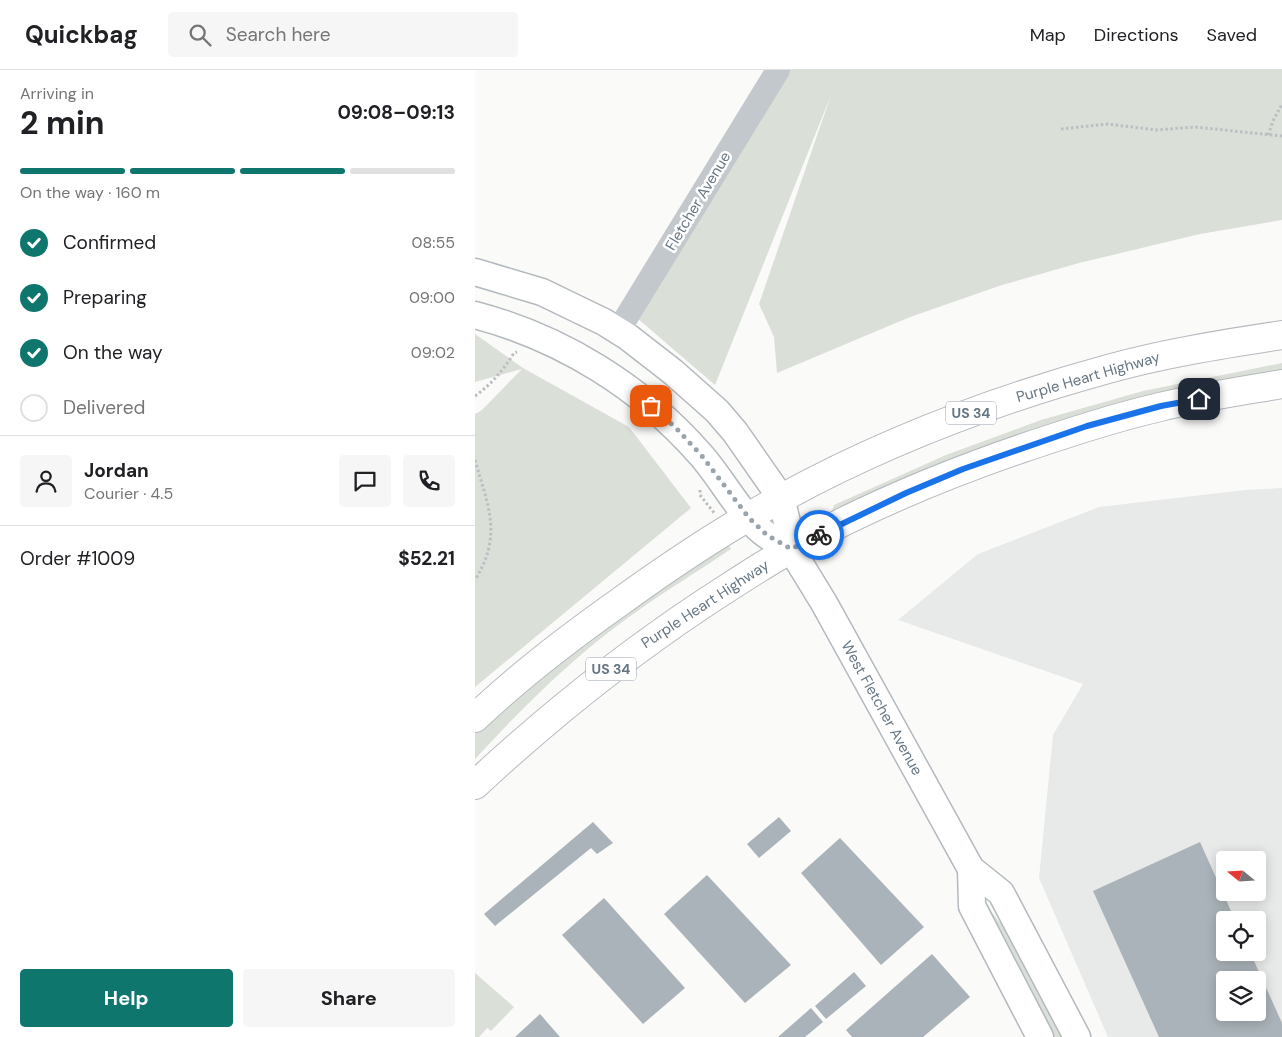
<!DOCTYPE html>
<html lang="en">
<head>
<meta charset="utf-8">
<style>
	:root { --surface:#fff; --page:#f6f6f6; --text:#202124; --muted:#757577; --line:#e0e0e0; --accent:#0f766e }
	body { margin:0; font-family:"DM Sans",sans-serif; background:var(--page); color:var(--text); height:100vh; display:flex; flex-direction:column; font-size:19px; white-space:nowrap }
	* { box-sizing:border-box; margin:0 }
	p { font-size:16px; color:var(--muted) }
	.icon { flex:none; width:28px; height:28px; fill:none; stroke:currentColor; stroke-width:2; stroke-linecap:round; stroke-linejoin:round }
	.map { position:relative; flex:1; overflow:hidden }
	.details { display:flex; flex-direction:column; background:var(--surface); width:475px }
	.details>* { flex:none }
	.needle { width:32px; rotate:288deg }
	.tools { position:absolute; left:741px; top:781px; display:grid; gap:10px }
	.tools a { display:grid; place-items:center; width:50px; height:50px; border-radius:5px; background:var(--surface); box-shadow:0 2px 12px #0003; font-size:25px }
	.pin { position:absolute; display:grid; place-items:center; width:42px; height:42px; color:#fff; margin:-21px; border-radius:10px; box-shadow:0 2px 8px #0006 }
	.courier { position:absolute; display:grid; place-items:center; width:50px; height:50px; margin:-25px; border:4px solid #1a73e8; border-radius:50%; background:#fff; color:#222; box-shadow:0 1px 6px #0007 }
	.headline em { font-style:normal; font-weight:700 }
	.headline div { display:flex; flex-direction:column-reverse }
	.headline { display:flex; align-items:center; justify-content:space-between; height:85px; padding:0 20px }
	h1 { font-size:32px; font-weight:700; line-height:38px }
	.bar { display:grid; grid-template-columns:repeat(4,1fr); gap:8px 5px; align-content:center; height:60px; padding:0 20px }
	.bar i { height:6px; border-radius:4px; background:var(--line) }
	.bar .current { background:var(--accent) }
	.bar p { grid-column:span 4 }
	.line { display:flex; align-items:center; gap:12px; padding:0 20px; border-top:1px solid var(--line) }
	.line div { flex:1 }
	.round { display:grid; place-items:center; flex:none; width:52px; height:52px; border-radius:5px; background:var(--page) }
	ol { padding:0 20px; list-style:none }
	li { display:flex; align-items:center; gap:15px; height:55px }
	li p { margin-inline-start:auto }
	li .icon { padding:5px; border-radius:50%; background:var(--accent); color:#fff; stroke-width:4 }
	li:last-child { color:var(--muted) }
	li i { width:28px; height:28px; border:2px solid var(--line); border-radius:50% }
	.primary-button { display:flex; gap:10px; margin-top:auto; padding:10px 20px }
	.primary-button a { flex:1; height:58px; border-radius:5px; background:var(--accent); color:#fff; font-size:20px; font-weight:700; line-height:58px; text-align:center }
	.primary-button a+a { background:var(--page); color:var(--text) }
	header { display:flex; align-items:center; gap:30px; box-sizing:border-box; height:70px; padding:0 25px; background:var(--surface); border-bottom:1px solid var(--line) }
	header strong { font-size:24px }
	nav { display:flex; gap:28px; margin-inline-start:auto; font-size:18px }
	.search { width:350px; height:45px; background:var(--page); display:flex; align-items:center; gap:12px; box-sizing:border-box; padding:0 18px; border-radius:5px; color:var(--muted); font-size:19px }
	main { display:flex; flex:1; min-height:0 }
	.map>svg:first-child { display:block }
</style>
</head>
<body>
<header>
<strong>Quickbag</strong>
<div class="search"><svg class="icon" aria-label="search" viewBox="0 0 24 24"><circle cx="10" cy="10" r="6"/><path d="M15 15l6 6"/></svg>Search here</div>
<nav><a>Map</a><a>Directions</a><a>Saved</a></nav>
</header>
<main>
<section class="details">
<div class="headline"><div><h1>2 min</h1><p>Arriving in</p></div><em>09:08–09:13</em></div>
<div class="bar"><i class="current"></i><i class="current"></i><i class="current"></i><i></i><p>On the way · 160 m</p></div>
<ol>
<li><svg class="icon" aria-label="check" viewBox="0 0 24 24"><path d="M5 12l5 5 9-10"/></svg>Confirmed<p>08:55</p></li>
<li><svg class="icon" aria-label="check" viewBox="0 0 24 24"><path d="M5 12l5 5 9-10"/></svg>Preparing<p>09:00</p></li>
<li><svg class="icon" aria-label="check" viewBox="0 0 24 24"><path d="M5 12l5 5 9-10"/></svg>On the way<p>09:02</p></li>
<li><i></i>Delivered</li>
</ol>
<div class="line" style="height:90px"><a class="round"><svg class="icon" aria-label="person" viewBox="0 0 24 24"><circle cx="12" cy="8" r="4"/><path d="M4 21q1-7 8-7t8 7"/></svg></a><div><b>Jordan</b><p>Courier · 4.5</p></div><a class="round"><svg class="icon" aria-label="chat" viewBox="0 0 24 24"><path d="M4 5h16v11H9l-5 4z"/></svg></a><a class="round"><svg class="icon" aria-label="phone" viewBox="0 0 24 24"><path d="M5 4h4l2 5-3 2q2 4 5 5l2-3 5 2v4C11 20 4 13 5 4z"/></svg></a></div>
<div class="line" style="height:65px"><div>Order #1009</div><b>$52.21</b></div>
<div class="primary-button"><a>Help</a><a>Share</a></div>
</section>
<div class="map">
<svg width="807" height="967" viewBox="0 0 807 967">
	<rect width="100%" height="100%" fill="#fafaf8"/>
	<path fill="#e8e9e9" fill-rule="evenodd" d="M807,418V967H633L564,808L578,665L608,614L423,550L503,484L624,437L770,420ZM750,790H782V822H750ZM750,850H782V882H750ZM750,910H782V942H750Z"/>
	<g fill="#dadfd7">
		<path d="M315,0H807V150L725,164L604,193L527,215L435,247L302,303L299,267L284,234L356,25L240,315L162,248Z"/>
		<path d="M0,264L48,298L154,357L216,438L0,617V344L7,340L47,299L0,312Z"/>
		<path d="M807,293V303L359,443L357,441L359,435L471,385L566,350L668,321Z"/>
		<path d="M253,473L256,479C222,502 187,523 154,547C97,588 47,638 0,689V662C75,588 166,532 253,473Z"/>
		<path d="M509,835H513C519,847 525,852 534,863L590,967H573Z"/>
		<path d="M0,903L39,937L16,961L12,958L4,967H0Z"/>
	</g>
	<g fill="#aab3b9" fill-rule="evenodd">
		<path d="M304,747L316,761L284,788L272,774Z"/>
		<path d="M118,752L138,773L122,784L116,778L20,856L9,844Z"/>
		<path d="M365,768L449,857L406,895L326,803Z"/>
		<path d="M725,772L760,850H750V882H775L807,953V967H684L618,821ZM750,910H782V942H750Z"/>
		<path d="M232,805L316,895L270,933L189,844Z"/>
		<path d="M129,828L210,918L168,954L87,865Z"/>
		<path d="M457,884L495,927L448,967H377L371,960Z"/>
		<path d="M379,902L391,916L351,949L340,936Z"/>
		<path d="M336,938L348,952L330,967H303Z"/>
		<path d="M65,944L85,967H40Z"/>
	</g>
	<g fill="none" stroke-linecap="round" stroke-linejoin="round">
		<defs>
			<g id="secondary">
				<path d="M0,202L67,222L129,252L153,267L198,302L242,341L260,362L306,428L312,452L316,479L349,533L496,799L526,823L602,967"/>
				<path d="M0,245C87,268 166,317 225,384C247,408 267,449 293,466C300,471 308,475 316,479"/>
				<path d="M496,799L497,836L565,967"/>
			</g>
			<g id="primary">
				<path d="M0,648C45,605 95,567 146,531C197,494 251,458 307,428C409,372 520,330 633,299C690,283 749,274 807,265"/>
				<path d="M0,715C72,648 148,587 231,532C259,514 287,495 316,479C390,438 469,405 548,378C593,363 638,348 685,337C725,327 766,321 807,314"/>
			</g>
		</defs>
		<use href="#secondary" stroke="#b3babf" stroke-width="29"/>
		<use href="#primary" stroke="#b5babe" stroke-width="30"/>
		<g stroke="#bbbfc2" stroke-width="3" stroke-dasharray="2.5 2.5" stroke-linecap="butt">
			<path d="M586,59L632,54L682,60L720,57L807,66"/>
			<path d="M793,65L798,51L807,34"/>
			<path d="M0,326C17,314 28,300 39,283L42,282"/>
			<path d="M0,390C13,436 28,465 0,510"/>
			<path d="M225,420V425L240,444"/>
		</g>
		<path stroke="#c3c8cc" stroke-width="24" d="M143,261L303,0"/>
		<use href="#secondary" stroke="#fff" stroke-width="26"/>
		<use href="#primary" stroke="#fff" stroke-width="28"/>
	</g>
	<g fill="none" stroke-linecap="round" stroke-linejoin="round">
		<path stroke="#99a4ac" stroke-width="5" stroke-dasharray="0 9" d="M176,336L201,358L227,386L274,448L292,465L316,479L344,465"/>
		<path stroke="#1a73e8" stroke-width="6" d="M344,465L431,423L488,399L612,356L686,336L724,329"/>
	</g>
	<g text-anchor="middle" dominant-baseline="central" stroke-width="5" stroke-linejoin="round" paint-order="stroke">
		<g fill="#fff" stroke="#939fa8" stroke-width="1">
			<rect x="471" y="331.5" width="50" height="23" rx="4"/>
			<rect x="111" y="587.5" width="50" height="23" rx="4"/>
		</g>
		<g font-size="14" font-weight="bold" fill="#657683">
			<text x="496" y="343">US 34</text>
			<text x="136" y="599">US 34</text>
		</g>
		<g font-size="15" fill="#657683" stroke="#fff">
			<text transform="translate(223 131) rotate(-59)">Fletcher Avenue</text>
			<text transform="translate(613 307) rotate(-16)">Purple Heart Highway</text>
			<text transform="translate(230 534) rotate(-33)">Purple Heart Highway</text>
			<text transform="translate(407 638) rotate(61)">West Fletcher Avenue</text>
		</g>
	</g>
</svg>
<div class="tools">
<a><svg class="needle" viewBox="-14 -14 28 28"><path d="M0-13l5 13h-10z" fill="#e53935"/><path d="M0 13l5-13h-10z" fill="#757577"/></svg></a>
<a><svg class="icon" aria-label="locate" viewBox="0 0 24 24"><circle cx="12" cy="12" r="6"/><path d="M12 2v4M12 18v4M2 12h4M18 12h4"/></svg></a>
<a><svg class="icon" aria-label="layers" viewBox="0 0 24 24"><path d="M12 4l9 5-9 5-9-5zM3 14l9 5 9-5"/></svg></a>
</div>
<div class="pin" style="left:176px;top:336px;background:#ea580c"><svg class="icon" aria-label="bag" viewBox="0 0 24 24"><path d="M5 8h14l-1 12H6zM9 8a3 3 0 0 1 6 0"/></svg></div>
<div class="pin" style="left:724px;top:329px;background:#1f2937"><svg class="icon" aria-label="home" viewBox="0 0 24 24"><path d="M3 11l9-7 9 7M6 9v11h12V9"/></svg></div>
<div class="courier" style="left:344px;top:465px"><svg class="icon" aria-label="bike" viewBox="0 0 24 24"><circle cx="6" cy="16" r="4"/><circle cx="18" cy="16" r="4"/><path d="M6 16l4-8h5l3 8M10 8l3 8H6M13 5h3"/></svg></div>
</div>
</main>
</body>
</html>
